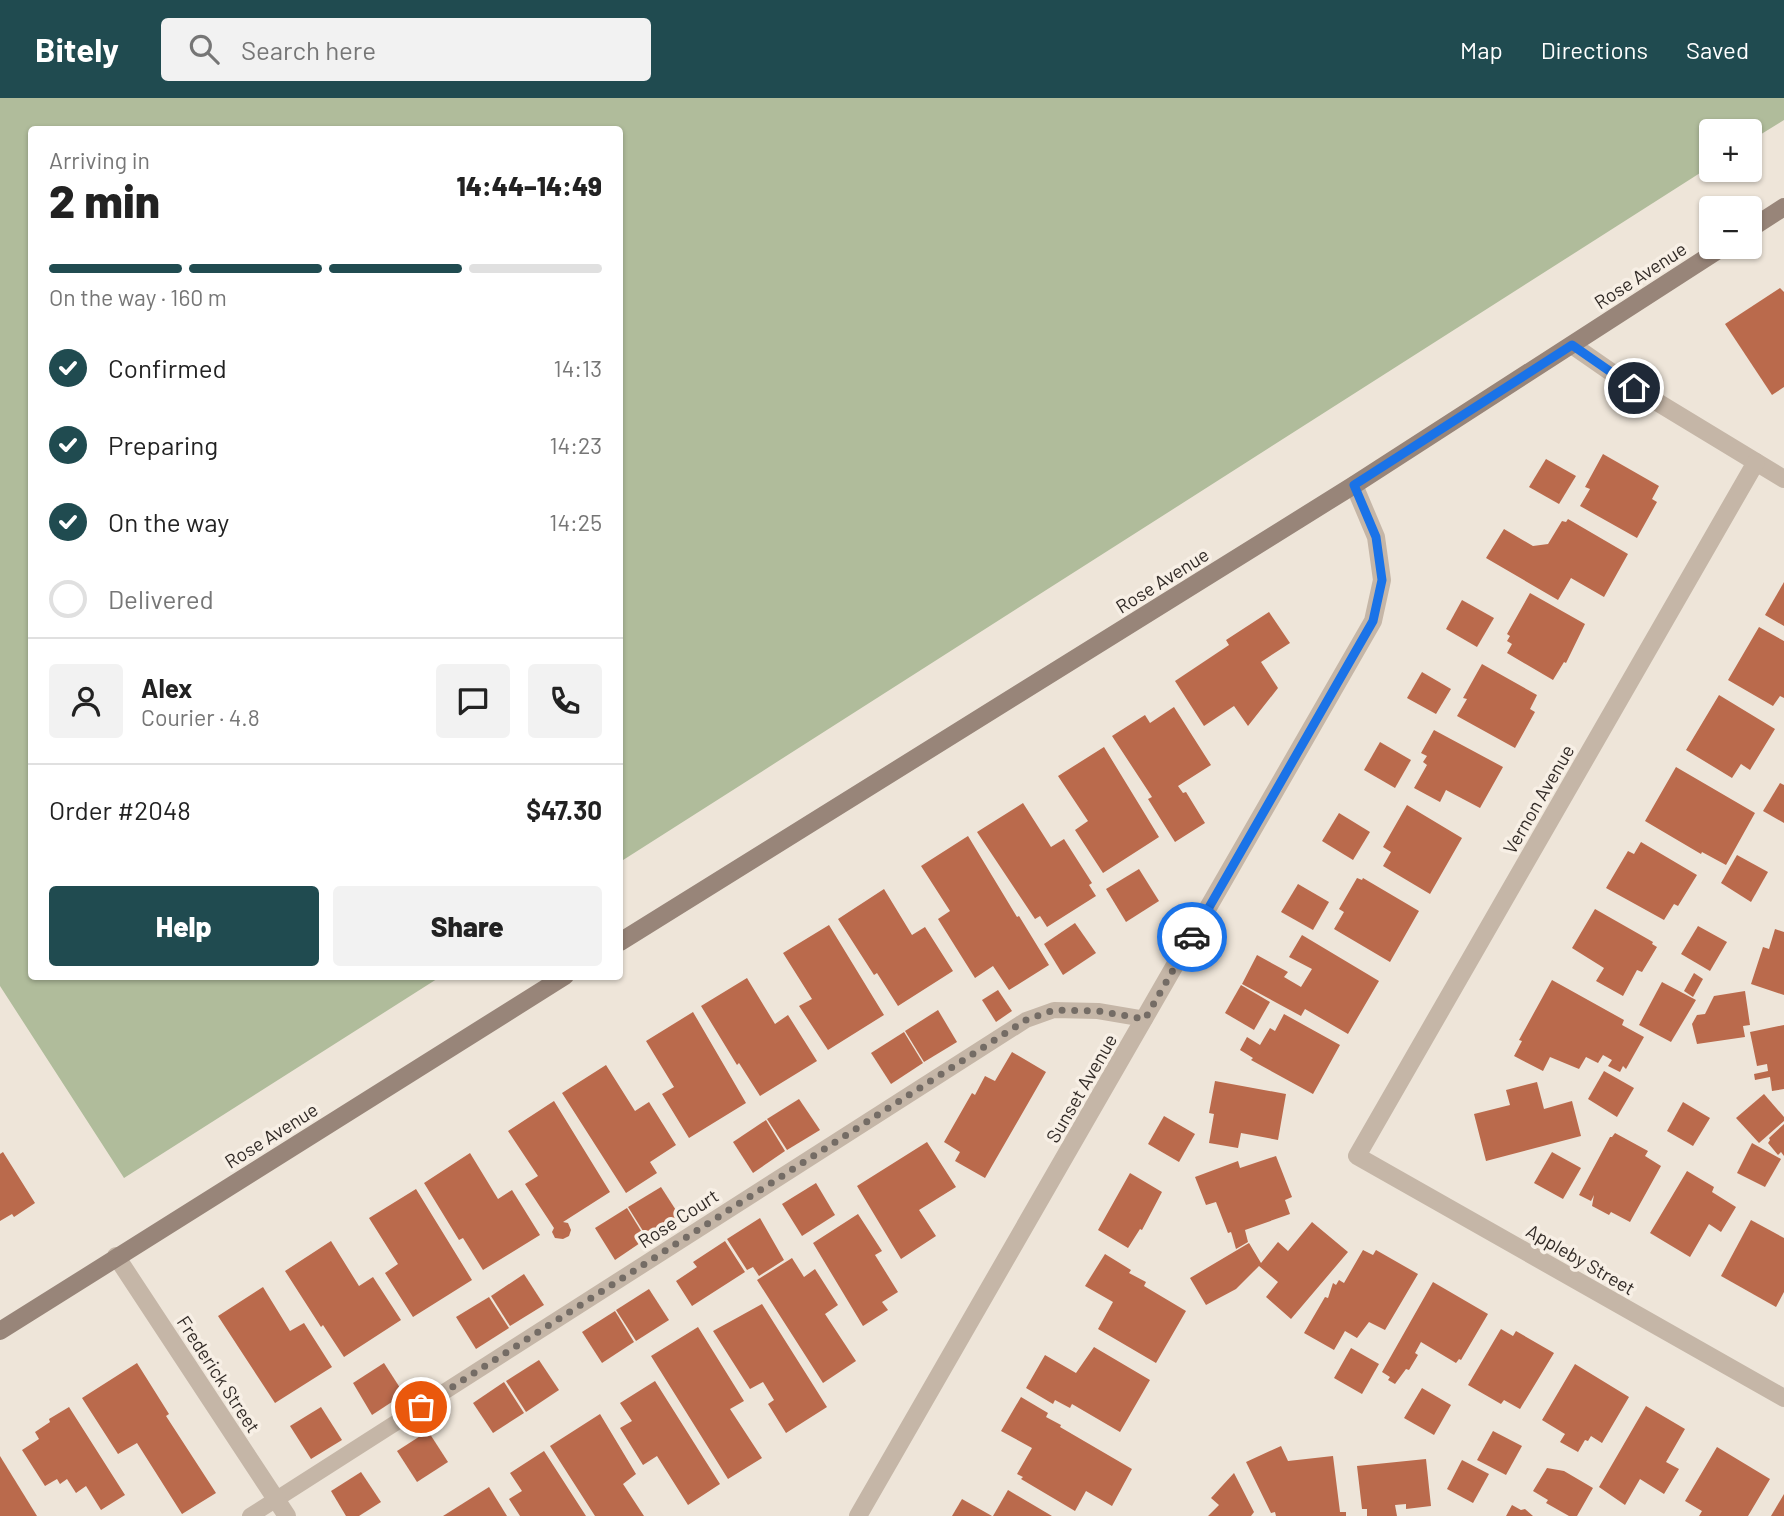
<!DOCTYPE html>
<html lang="en">
<head>
<meta charset="utf-8">
<style>
	:root { --surface:#fff; --page:#f2f2f2; --text:#222; --muted:#767676; --line:#e0e0e0; --accent:#204b50 }
	body { margin:0; font-family:Barlow,sans-serif; background:var(--page); color:var(--text); height:100vh; display:flex; flex-direction:column; font-size:26px; white-space:nowrap }
	* { box-sizing:border-box; margin:0 }
	p { font-size:23px; color:var(--muted) }
	.icon { flex:none; width:38px; height:38px; fill:none; stroke:currentColor; stroke-width:2; stroke-linecap:round; stroke-linejoin:round }
	.map { position:relative; flex:1; overflow:hidden }
	.details { position:absolute; left:28px; top:28px; width:595px; height:854px; display:flex; flex-direction:column; background:var(--surface); border-radius:7px; box-shadow:0 2px 5px #0004 }
	.details>* { flex:none }
	.tools { position:absolute; left:1699px; top:21px; display:grid; gap:14px }
	.tools a { display:grid; place-items:center; width:63px; height:63px; border-radius:7px; background:var(--surface); box-shadow:0 2px 5px #0004; font-size:35px }
	.pin { position:absolute; display:grid; place-items:center; width:60px; height:60px; color:#fff; margin:-30px; border:4px solid #fff; border-radius:50%; box-shadow:0 2px 7px #0007 }
	.courier { position:absolute; display:grid; place-items:center; width:70px; height:70px; margin:-35px; border:5px solid #1a73e8; border-radius:50%; background:#fff; color:#222; box-shadow:0 2px 9px #0007 }
	.head em { font-style:normal; font-weight:800 }
	.head div { display:flex; flex-direction:column-reverse }
	.head { display:flex; align-items:center; justify-content:space-between; height:119px; padding:0 21px }
	h1 { font-size:46px; font-weight:800; line-height:52px }
	.bar { display:grid; grid-template-columns:repeat(4,1fr); gap:10px 7px; align-content:center; height:84px; padding:0 21px }
	.bar i { height:9px; border-radius:5px; background:var(--line) }
	.bar .on { background:var(--accent) }
	.bar p { grid-column:span 4 }
	.line { display:flex; align-items:center; gap:18px; padding:0 21px; border-top:2px solid var(--line) }
	.line div { flex:1 }
	.round { display:grid; place-items:center; flex:none; width:74px; height:74px; border-radius:7px; background:var(--page) }
	ol { padding:0 21px; list-style:none }
	li { display:flex; align-items:center; gap:21px; height:77px }
	li p { margin-inline-start:auto }
	li .icon { padding:7px; border-radius:50%; background:var(--accent); color:#fff; stroke-width:4 }
	li:last-child { color:var(--muted) }
	li i { width:38px; height:38px; border:4px solid var(--line); border-radius:50% }
	.action { display:flex; gap:14px; margin-top:auto; padding:14px 21px }
	.action a { flex:1; height:80px; border-radius:7px; background:var(--accent); color:#fff; font-size:28px; font-weight:800; line-height:80px; text-align:center }
	.action a+a { background:var(--page); color:var(--text) }
	header { display:flex; align-items:center; gap:42px; box-sizing:border-box; height:98px; padding:0 35px; background:var(--accent); color:#fff }
	header strong { font-size:33px }
	nav { display:flex; gap:38px; margin-inline-start:auto; font-size:24px }
	.search { width:490px; height:63px; background:var(--page); display:flex; align-items:center; gap:18px; box-sizing:border-box; padding:0 24px; border-radius:7px; color:var(--muted); font-size:26px }
	.map>svg:first-child { display:block }
</style>
</head>
<body>
<header>
<strong>Bitely</strong>
<div class="search"><svg class="icon" aria-label="search" viewBox="0 0 24 24"><circle cx="10" cy="10" r="6"/><path d="M15 15l6 6"/></svg>Search here</div>
<nav><a>Map</a><a>Directions</a><a>Saved</a></nav>
</header>
<div class="map">
<svg width="1784" height="1418" viewBox="0 0 1784 1418">
	<rect width="100%" height="100%" fill="#eee5d9"/>
	<path fill="#b0bc9b" d="M0,0H1784V22L1750,43V33H1712L1711,68L620,764V32H32V878L440,879L124,1080L0,888Z"/>
	<g fill="#ba6a4c">
		<path d="M1780,190L1784,194V289L1772,297L1725,226Z"/>
		<path d="M1603,356L1659,388L1652,401L1657,404L1637,440L1580,408L1590,391L1585,389Z"/>
		<path d="M1546,361L1576,378L1559,406L1529,389Z"/>
		<path d="M1568,421L1628,456L1604,499L1571,480L1558,502L1486,460L1504,431L1533,448L1548,446L1562,423L1566,424Z"/>
		<path d="M1784,484V528L1765,517Z"/>
		<path d="M1530,495L1585,526L1566,565L1564,564L1553,582L1507,555L1512,546L1507,543L1510,538L1507,536Z"/>
		<path d="M1462,502L1494,520L1477,549L1446,531Z"/>
		<path d="M1269,514L1290,545L1261,564L1278,590L1248,628L1234,608L1204,628L1175,583L1229,547L1226,542Z"/>
		<path d="M1759,529L1784,543V600L1780,598L1773,608L1728,582Z"/>
		<path d="M1482,566L1537,597L1530,611L1535,614L1515,650L1457,618L1467,601L1463,600Z"/>
		<path d="M1422,574L1451,591L1436,616L1407,600Z"/>
		<path d="M1719,597L1775,631L1750,672L1741,666L1732,680L1686,652Z"/>
		<path d="M1174,609L1211,667L1178,688L1183,695L1186,694L1205,725L1175,744L1148,701L1152,699L1112,638L1145,617L1150,625Z"/>
		<path d="M1434,632L1503,669L1480,710L1446,692L1440,704L1414,690L1427,667L1423,664L1427,658L1421,655Z"/>
		<path d="M1380,644L1411,662L1395,690L1364,672Z"/>
		<path d="M1104,649L1159,739L1103,775L1075,732L1088,723L1058,678Z"/>
		<path d="M1676,669L1755,715L1726,767L1702,754L1701,756L1645,723Z"/>
		<path d="M1780,685L1784,687V725L1763,713Z"/>
		<path d="M1023,705L1051,749L1064,741L1092,785L1089,787L1096,798L1047,829L1040,818L1035,821L977,734Z"/>
		<path d="M1407,707L1462,740L1430,796L1383,768L1391,754L1383,749Z"/>
		<path d="M1339,715L1370,734L1353,762L1322,743Z"/>
		<path d="M968,738L1017,819L1019,818L1049,867L1009,892L993,868L975,880L938,821L950,813L921,768Z"/>
		<path d="M1641,744L1697,777L1678,808L1674,806L1664,822L1606,790L1628,753L1634,756Z"/>
		<path d="M1737,757L1768,774L1751,804L1721,785Z"/>
		<path d="M1139,771L1159,803L1126,824L1106,791Z"/>
		<path d="M1357,780L1362,782L1363,780L1419,813L1390,864L1334,831L1344,814L1339,811Z"/>
		<path d="M1298,786L1329,804L1313,832L1281,814Z"/>
		<path d="M884,791L912,837L925,829L953,873L898,908L877,875L874,877L838,821Z"/>
		<path d="M1595,811L1653,844L1652,846L1657,849L1642,874L1637,872L1623,898L1596,883L1604,870L1572,850Z"/>
		<path d="M1075,825L1096,855L1063,877L1044,846Z"/>
		<path d="M829,827L884,917L828,952L799,908L812,901L783,855Z"/>
		<path d="M1698,828L1727,844L1710,873L1681,856Z"/>
		<path d="M1775,831L1784,834V897L1751,886L1763,849L1769,851Z"/>
		<path d="M1302,837L1379,883L1348,936L1305,911L1301,918L1242,886L1257,857L1288,874L1284,879L1301,889L1312,871L1289,859Z"/>
		<path d="M1694,875L1703,881L1693,899L1684,893Z"/>
		<path d="M747,880L775,926L788,917L817,963L760,998L739,965L737,967L701,908Z"/>
		<path d="M1552,882L1624,922L1622,927L1644,939L1626,971L1623,968L1620,974L1608,968L1612,962L1603,957L1598,965L1586,959L1579,971L1550,959L1543,973L1514,958L1522,943L1519,942Z"/>
		<path d="M1662,884L1696,902L1671,944L1639,927Z"/>
		<path d="M1241,887L1270,904L1254,932L1225,915Z"/>
		<path d="M998,892L1012,913L996,924L982,902Z"/>
		<path d="M1745,893L1750,927L1743,928L1745,939L1697,946L1692,926L1697,917L1705,916L1714,898Z"/>
		<path d="M938,912L957,944L924,964L905,933Z"/>
		<path d="M693,914L746,1005L689,1040L662,996L674,989L646,943Z"/>
		<path d="M1284,916L1340,947L1313,996L1251,962L1253,960L1240,952L1247,939L1260,947L1270,930L1275,933Z"/>
		<path d="M1784,927V991L1772,993L1770,979L1755,982L1754,976L1768,973L1767,966L1757,968L1750,934Z"/>
		<path d="M904,934L923,965L891,986L871,955Z"/>
		<path d="M1012,954L1046,974L985,1080L955,1063L960,1054L944,1044L972,995L975,997L985,978L995,983Z"/>
		<path d="M606,967L635,1013L649,1004L676,1047L650,1064L657,1075L626,1095L562,995Z"/>
		<path d="M1604,973L1634,990L1617,1019L1588,1001Z"/>
		<path d="M1215,983L1286,996L1278,1042L1241,1035L1238,1050L1209,1045L1214,1016L1209,1015Z"/>
		<path d="M1537,984L1544,1011L1572,1003L1581,1038L1486,1063L1474,1016L1510,1007L1506,992Z"/>
		<path d="M1764,996L1784,1019V1023L1759,1045L1736,1020Z"/>
		<path d="M799,1001L820,1032L787,1052L767,1021Z"/>
		<path d="M554,1003L610,1094L563,1124L568,1125L571,1132L569,1138L563,1141L555,1140L552,1134L554,1130L525,1086L538,1078L508,1033Z"/>
		<path d="M1683,1004L1710,1020L1693,1048L1667,1033Z"/>
		<path d="M1164,1018L1195,1036L1179,1064L1148,1046Z"/>
		<path d="M766,1022L785,1053L753,1075L733,1044Z"/>
		<path d="M1784,1026V1058L1781,1054L1778,1057L1768,1045L1770,1042L1769,1040Z"/>
		<path d="M1615,1035L1648,1053L1645,1058L1661,1068L1630,1124L1611,1114L1609,1117L1592,1108L1594,1097L1591,1103L1579,1097L1610,1039H1612Z"/>
		<path d="M927,1044L956,1089L919,1112L936,1138L901,1161L857,1088Z"/>
		<path d="M1752,1045L1781,1061L1765,1089L1737,1075Z"/>
		<path d="M3,1054L35,1105L14,1119L12,1116L0,1123V1056Z"/>
		<path d="M1552,1054L1581,1070L1563,1101L1534,1085Z"/>
		<path d="M470,1055L498,1101L512,1092L540,1137L483,1172L463,1140L459,1142L424,1085Z"/>
		<path d="M1276,1058L1292,1099L1285,1102L1290,1116L1245,1132L1248,1144L1236,1151L1232,1137L1231,1134L1228,1135L1216,1104L1206,1107L1195,1079L1238,1063L1240,1070Z"/>
		<path d="M1687,1073L1714,1089L1712,1094L1736,1109L1721,1134L1709,1126L1690,1159L1650,1135Z"/>
		<path d="M1130,1075L1162,1094L1142,1132L1140,1131L1128,1150L1098,1132Z"/>
		<path d="M816,1085L835,1117L802,1138L782,1106Z"/>
		<path d="M661,1089L681,1120L648,1141L628,1109Z"/>
		<path d="M416,1091L472,1182L413,1219L385,1175L398,1166L369,1120Z"/>
		<path d="M627,1110L646,1141L615,1162L595,1130Z"/>
		<path d="M858,1116L882,1153L875,1157L898,1194L882,1204L888,1212L863,1228L813,1145Z"/>
		<path d="M760,1120L784,1162L759,1178L753,1169L747,1172L727,1141Z"/>
		<path d="M1751,1122L1784,1140V1194L1776,1209L1721,1178Z"/>
		<path d="M1312,1124L1348,1154L1291,1221L1266,1199L1278,1184L1259,1168L1236,1191L1206,1207L1190,1180L1249,1145L1261,1165L1278,1144L1288,1153Z"/>
		<path d="M331,1143L359,1188L373,1179L401,1222L344,1259L323,1227L321,1229L285,1173Z"/>
		<path d="M725,1143L745,1174L692,1208L676,1183L697,1169L693,1164Z"/>
		<path d="M1363,1152L1373,1157L1376,1152L1418,1176L1385,1232L1369,1224L1357,1240L1345,1233L1334,1252L1304,1235L1325,1199L1328,1200L1333,1185L1336,1187L1339,1182L1344,1185Z"/>
		<path d="M1105,1156L1131,1172L1129,1175L1146,1184L1144,1188L1186,1213L1156,1265L1098,1231L1113,1204L1085,1188Z"/>
		<path d="M792,1160L804,1179L815,1171L838,1207L825,1216L856,1263L823,1285L757,1182Z"/>
		<path d="M524,1176L544,1207L510,1228L491,1198Z"/>
		<path d="M1433,1184L1488,1216L1461,1262L1459,1261L1456,1265L1421,1244L1415,1255L1418,1257L1409,1272L1406,1271L1395,1286L1388,1282L1390,1279L1382,1274Z"/>
		<path d="M263,1189L290,1233L304,1225L332,1269L275,1305L218,1218Z"/>
		<path d="M649,1191L669,1222L636,1243L616,1212Z"/>
		<path d="M489,1199L509,1230L476,1251L456,1219Z"/>
		<path d="M762,1206L827,1309L786,1335L768,1306L774,1302L763,1284L750,1291L713,1233Z"/>
		<path d="M615,1213L634,1244L602,1265L582,1234Z"/>
		<path d="M698,1229L744,1303L730,1311L762,1360L728,1381L651,1258Z"/>
		<path d="M1501,1231L1513,1238L1516,1233L1554,1255L1520,1311L1504,1302L1501,1306L1468,1287Z"/>
		<path d="M1094,1249L1150,1282L1120,1334L1072,1306L1070,1310L1055,1302L1053,1306L1026,1290L1045,1257L1076,1275Z"/>
		<path d="M1351,1250L1379,1266L1362,1296L1334,1280Z"/>
		<path d="M539,1262L559,1292L526,1314L506,1283Z"/>
		<path d="M137,1265L169,1316L166,1318L216,1395L182,1416L137,1345L118,1356L82,1300Z"/>
		<path d="M384,1265L404,1296L372,1317L353,1285Z"/>
		<path d="M1575,1266L1629,1299L1602,1345L1591,1338L1588,1343L1585,1342L1578,1354L1560,1344L1565,1336L1542,1322Z"/>
		<path d="M655,1283L720,1386L688,1407L657,1358L643,1367L620,1330L632,1323L620,1305Z"/>
		<path d="M504,1284L524,1315L493,1335L473,1305Z"/>
		<path d="M1422,1290L1451,1307L1434,1337L1404,1320Z"/>
		<path d="M1021,1299L1048,1315L1046,1319L1061,1327L1060,1329L1132,1371L1112,1408L1086,1393L1075,1413L1021,1381L1023,1379L1017,1376L1032,1350L1001,1333Z"/>
		<path d="M1646,1308L1685,1331L1666,1364L1679,1371L1664,1396L1640,1381L1625,1407L1599,1389Z"/>
		<path d="M69,1309L125,1397L101,1412L86,1388L76,1395L67,1381L60,1386L57,1381L45,1388L22,1352L39,1341L35,1334L50,1324L49,1321Z"/>
		<path d="M321,1309L342,1342L311,1361L290,1328Z"/>
		<path d="M600,1316L636,1376L623,1386L644,1418H595L550,1348Z"/>
		<path d="M428,1333L448,1364L417,1384L397,1353Z"/>
		<path d="M1493,1333L1522,1348L1506,1377L1477,1362Z"/>
		<path d="M1281,1348L1288,1363L1333,1358L1340,1414H1346V1418H1276L1275,1414L1271,1415L1246,1364Z"/>
		<path d="M1717,1349L1770,1381L1748,1418H1699L1702,1413L1685,1403Z"/>
		<path d="M544,1353L586,1418H520L509,1401L522,1393L510,1375Z"/>
		<path d="M0,1358L37,1418H0Z"/>
		<path d="M1426,1361L1431,1408L1406,1411V1406L1395,1407L1397,1418H1367V1411H1362L1357,1368Z"/>
		<path d="M1462,1362L1489,1376L1473,1405L1447,1391Z"/>
		<path d="M1547,1370L1564,1373L1593,1390L1577,1418H1569L1546,1405L1548,1402L1533,1393Z"/>
		<path d="M361,1374L381,1404L359,1418H346L331,1393Z"/>
		<path d="M1234,1375L1254,1414L1251,1418H1208L1219,1407L1211,1400Z"/>
		<path d="M489,1389L507,1418H443Z"/>
		<path d="M1008,1392L1052,1418H993Z"/>
		<path d="M1784,1396V1418H1771Z"/>
		<path d="M962,1401L992,1418H952Z"/>
		<path d="M1512,1407L1521,1412L1525,1411L1533,1418H1506Z"/>
	</g>
	<g fill="none" stroke-linecap="round" stroke-linejoin="round">
		<path stroke="#c5b6a7" stroke-width="16" d="M250,1418L1026,922L1054,912L1098,913L1145,921"/>
		<g stroke="#c5b6a7" stroke-width="18">
			<path d="M1572,247L1634,290L1784,381"/>
			<path d="M1756,364L1357,1058L1784,1300"/>
			<path d="M116,1158L287,1418"/>
			<path d="M858,1418L1373,523L1382,482L1376,439L1354,387"/>
		</g>
		<g stroke="#988579" stroke-width="18">
			<path d="M1750,131L1784,109"/>
			<path d="M620,844L1354,387L1723,149"/>
			<path d="M0,1233L565,878"/>
		</g>
	</g>
	<g fill="none" stroke-linecap="round" stroke-linejoin="round">
		<path stroke="#746c65" stroke-width="7" stroke-dasharray="0 12.6" d="M421,1309L1026,922L1054,912L1098,913L1145,921L1192,839"/>
		<path stroke="#1a73e8" stroke-width="9" d="M1192,839L1373,523L1382,482L1376,439L1354,387L1572,247L1634,290"/>
	</g>
	<g text-anchor="middle" dominant-baseline="central" stroke-width="7" stroke-linejoin="round" paint-order="stroke">
		<g font-size="19" fill="#322b27" stroke="#f7efe5">
			<text transform="translate(1640 177) rotate(-33)">Rose Avenue</text>
			<text transform="translate(1162 482) rotate(-32)">Rose Avenue</text>
			<text transform="translate(1538 701) rotate(-60)">Vernon Avenue</text>
			<text transform="translate(1081 990) rotate(-60)">Sunset Avenue</text>
			<text transform="translate(271 1037) rotate(-32)">Rose Avenue</text>
			<text transform="translate(678 1120) rotate(-33)">Rose Court</text>
			<text transform="translate(1581 1161) rotate(30)">Appleby Street</text>
			<text transform="translate(219 1276) rotate(57)">Frederick Street</text>
		</g>
	</g>
</svg>
<div class="tools">
<a>+</a>
<a>−</a>
</div>
<div class="pin" style="left:421px;top:1309px;background:#ea580c"><svg class="icon" aria-label="bag" viewBox="0 0 24 24"><path d="M5 8h14l-1 12H6zM9 8a3 3 0 0 1 6 0"/></svg></div>
<div class="pin" style="left:1634px;top:290px;background:#1f2937"><svg class="icon" aria-label="home" viewBox="0 0 24 24"><path d="M3 11l9-7 9 7M6 9v11h12V9"/></svg></div>
<div class="courier" style="left:1192px;top:839px"><svg class="icon" aria-label="car" viewBox="0 0 24 24"><path d="M5 17H2v-5l4-1 3-4h7l3 4 3 1v5h-3M9 17h6M6 11h13"/><circle cx="7" cy="17" r="2"/><circle cx="17" cy="17" r="2"/></svg></div>
<section class="details">
<div class="head"><div><h1>2 min</h1><p>Arriving in</p></div><em>14:44–14:49</em></div>
<div class="bar"><i class="on"></i><i class="on"></i><i class="on"></i><i></i><p>On the way · 160 m</p></div>
<ol>
<li><svg class="icon" aria-label="check" viewBox="0 0 24 24"><path d="M5 12l5 5 9-10"/></svg>Confirmed<p>14:13</p></li>
<li><svg class="icon" aria-label="check" viewBox="0 0 24 24"><path d="M5 12l5 5 9-10"/></svg>Preparing<p>14:23</p></li>
<li><svg class="icon" aria-label="check" viewBox="0 0 24 24"><path d="M5 12l5 5 9-10"/></svg>On the way<p>14:25</p></li>
<li><i></i>Delivered</li>
</ol>
<div class="line" style="height:126px"><a class="round"><svg class="icon" aria-label="person" viewBox="0 0 24 24"><circle cx="12" cy="8" r="4"/><path d="M4 21q1-7 8-7t8 7"/></svg></a><div><b>Alex</b><p>Courier · 4.8</p></div><a class="round"><svg class="icon" aria-label="chat" viewBox="0 0 24 24"><path d="M4 5h16v11H9l-5 4z"/></svg></a><a class="round"><svg class="icon" aria-label="phone" viewBox="0 0 24 24"><path d="M5 4h4l2 5-3 2q2 4 5 5l2-3 5 2v4C11 20 4 13 5 4z"/></svg></a></div>
<div class="line" style="height:91px"><div>Order #2048</div><b>$47.30</b></div>
<div class="action"><a>Help</a><a>Share</a></div>
</section>
</div>
</body>
</html>
